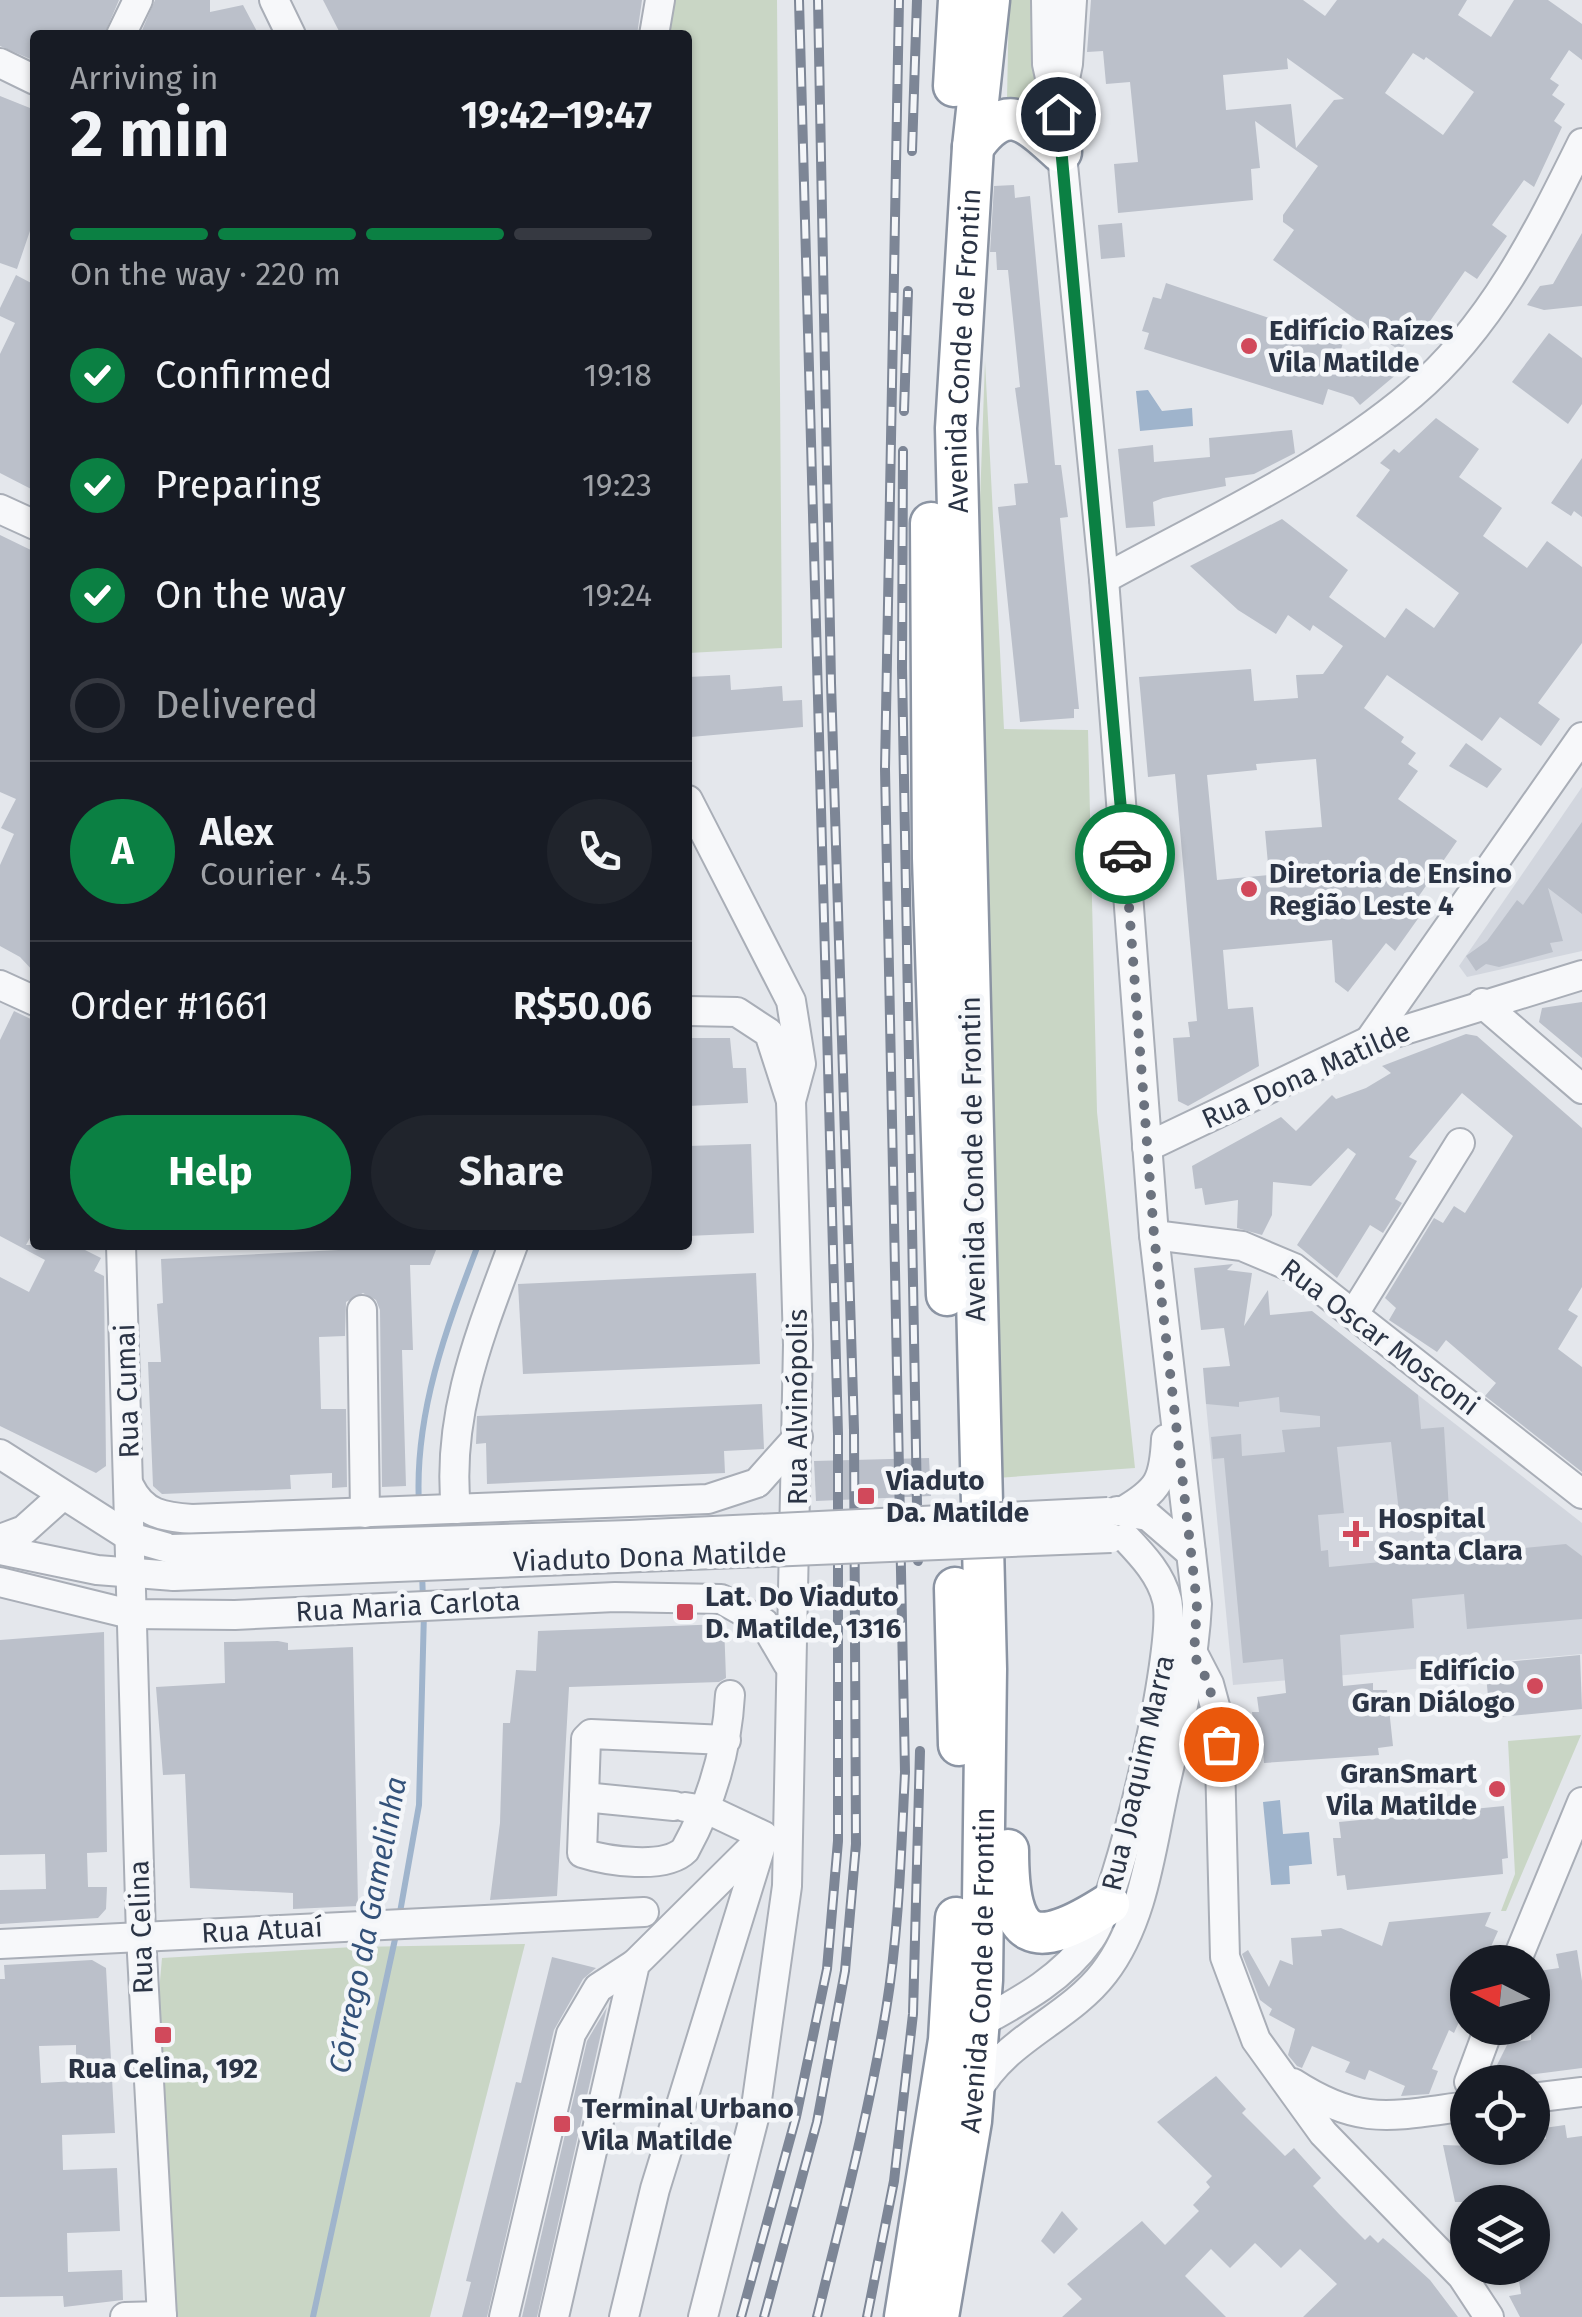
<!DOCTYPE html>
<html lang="en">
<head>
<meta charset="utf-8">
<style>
	:root { --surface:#171b24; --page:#20242c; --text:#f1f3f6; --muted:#9ea1a6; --line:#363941; --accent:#0b8043 }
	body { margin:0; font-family:"Fira Sans",sans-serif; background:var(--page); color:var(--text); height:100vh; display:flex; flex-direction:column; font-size:38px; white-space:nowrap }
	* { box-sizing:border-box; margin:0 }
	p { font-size:32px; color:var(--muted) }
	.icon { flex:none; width:55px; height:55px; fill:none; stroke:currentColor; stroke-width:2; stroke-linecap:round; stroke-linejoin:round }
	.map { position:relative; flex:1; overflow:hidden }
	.side { position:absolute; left:30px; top:30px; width:662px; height:1220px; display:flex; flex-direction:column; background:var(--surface); border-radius:10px; box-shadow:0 2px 8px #0004 }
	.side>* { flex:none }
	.needle { width:65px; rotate:276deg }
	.buttons { position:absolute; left:1450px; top:1945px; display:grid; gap:20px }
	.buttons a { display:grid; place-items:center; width:100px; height:100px; border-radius:50%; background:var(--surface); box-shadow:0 2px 8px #0004; font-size:50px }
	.pin { position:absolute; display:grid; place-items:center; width:85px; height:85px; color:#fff; margin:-42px; border:5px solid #fff; border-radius:50%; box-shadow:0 2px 10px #0007 }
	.courier { position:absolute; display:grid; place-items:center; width:100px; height:100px; margin:-50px; border:8px solid #0b8043; border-radius:50%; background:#fff; color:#222; box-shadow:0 2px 12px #0007 }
	.headline em { font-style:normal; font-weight:700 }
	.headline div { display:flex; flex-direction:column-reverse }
	.headline { display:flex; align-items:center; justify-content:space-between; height:170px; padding:0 40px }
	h1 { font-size:65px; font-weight:700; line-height:75px }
	.bar { display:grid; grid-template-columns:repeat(4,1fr); gap:15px 10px; align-content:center; height:120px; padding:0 40px }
	.bar i { height:12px; border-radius:8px; background:var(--line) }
	.bar .current { background:var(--accent) }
	.bar p { grid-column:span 4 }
	.line { display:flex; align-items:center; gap:25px; padding:0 40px; border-top:2px solid var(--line) }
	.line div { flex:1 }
	.round { display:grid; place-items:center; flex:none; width:105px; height:105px; border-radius:52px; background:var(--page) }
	ol { padding:0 40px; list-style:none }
	li { display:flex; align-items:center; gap:30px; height:110px }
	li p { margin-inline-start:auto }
	li .icon { padding:10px; border-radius:50%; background:var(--accent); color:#fff; stroke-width:4 }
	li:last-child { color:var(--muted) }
	li i { width:55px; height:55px; border:5px solid var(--line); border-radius:50% }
	.action { display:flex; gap:20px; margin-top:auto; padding:20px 40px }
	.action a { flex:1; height:115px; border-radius:60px; background:var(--accent); color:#fff; font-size:40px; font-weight:700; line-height:115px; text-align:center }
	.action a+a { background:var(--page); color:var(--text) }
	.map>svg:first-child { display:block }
</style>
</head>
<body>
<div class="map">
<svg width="1582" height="2317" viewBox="0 0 1582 2317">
	<rect width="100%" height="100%" fill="#e4e7ec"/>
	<g fill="#d2d6de">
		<path d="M1582,787V951L1467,977L1459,966Z"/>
		<path d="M1404,1384L1582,1523V1654L1233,1685L1206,1404Z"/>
	</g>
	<g fill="#c9d6c5">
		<path d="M670,0H777L782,648L688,653V35H664Z"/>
		<path d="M1009,0H1034L1039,105L1011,104L1007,99Z"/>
		<path d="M985,361L1004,729L1088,730L1097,1112L1135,1468L997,1478L972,726Z"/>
		<path d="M1581,1735L1506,1911H1501L1515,1874L1508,1741Z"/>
		<path d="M525,1944L430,2317H175L157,2015L162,1958L354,1947Z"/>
	</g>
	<g fill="#9fb4cc">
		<path d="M1148,390L1162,411L1192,408L1193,426L1140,431L1136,391Z"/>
		<path d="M1280,1800L1283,1834L1309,1832L1312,1864L1289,1866L1290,1884L1271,1885L1263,1802Z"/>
	</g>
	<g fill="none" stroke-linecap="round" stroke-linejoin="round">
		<g stroke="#9fb4cc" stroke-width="6">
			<path d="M419,1505C414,1414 446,1329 478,1245"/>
			<path d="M422,1572L423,1600"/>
			<path d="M399,1918L419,1805L424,1612"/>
			<path d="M313,2317L397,1930"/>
		</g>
	</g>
	<g fill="#bbc0ca" fill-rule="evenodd">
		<path d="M0,0H119L104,35H35V61L0,46Z"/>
		<path d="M155,0H210V12L243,5L259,35H140Z"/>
		<path d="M323,0H642L637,35H341Z"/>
		<path d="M1091,0H1303L1325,16L1337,0H1467L1458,15L1491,37L1514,0H1548L1582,24V60L1569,50L1550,79L1559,85L1552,95L1565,104L1554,121L1562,127L1534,187L1524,180L1492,225L1507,236L1477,279L1465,271L1428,324L1421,320L1400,351L1273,260L1294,230L1283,222V215L1318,166L1255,121L1260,168L1251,169L1253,200L1118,213L1114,164L1138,162L1130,82L1106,84L1103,51L1087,52ZM1413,53L1424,60L1426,57L1474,92L1443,135L1385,93ZM1287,58L1344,99L1334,100L1296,148L1291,104L1226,110L1223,75L1288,69Z"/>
		<path d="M0,96L35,110V230L31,228L17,269L0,263Z"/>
		<path d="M1014,185L1015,198L1030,196L1055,465H1061L1068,517L1060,518L1079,709H1074V718L1020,722L998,507L1016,505L1014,484L1028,483L1015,388L1020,387L1008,270H997L996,252H990L994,186Z"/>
		<path d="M1122,223L1125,257L1101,259L1098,225Z"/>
		<path d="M1582,233V306L1544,310L1527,305L1540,286L1553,284Z"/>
		<path d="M16,275L35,285V491L0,473V354L15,323L0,316V308Z"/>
		<path d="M1166,283L1343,343L1338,359L1372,370L1380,361L1398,373L1360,405L1353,397L1328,389L1323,405L1144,349L1149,333L1142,331L1153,297L1161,299Z"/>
		<path d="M1549,333L1582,358V404L1568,424L1512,382Z"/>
		<path d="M1436,418L1479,449L1459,477L1502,508L1483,536L1527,568L1547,541L1582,567V643L1538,703L1560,719L1541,746L1500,717L1482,741L1387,675L1364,708L1404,737L1401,742L1416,753L1408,764L1418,771L1398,799L1457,841L1412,906L1422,913L1395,951L1386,943L1348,992L1335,982L1332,940L1223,950L1228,1009L1253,1007L1259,1066L1188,1106L1178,1101L1173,1038L1190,1037L1188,1022L1197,1021L1175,774L1148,777L1139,677L1251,669L1254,701L1298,698L1296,675L1323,674L1343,646L1313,625L1310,631L1288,615L1276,634L1238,610L1190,566L1282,519L1348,570L1329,597L1385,638L1406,608L1434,628L1459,593L1356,516L1390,470L1380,463L1394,449L1399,453ZM1316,759L1322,827L1265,831L1269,875L1217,880L1207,775L1257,770L1256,764Z"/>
		<path d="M1292,430L1295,453L1254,474L1225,478L1226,486L1163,498L1153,502L1155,526L1126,528L1118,449L1153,445L1154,462L1210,457L1209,438Z"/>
		<path d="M1582,458V517L1574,511L1571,516L1551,503Z"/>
		<path d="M0,535L35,552V973L20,957L0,946V865L14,834L1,828L16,799L0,792Z"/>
		<path d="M730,675L731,690L782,686L783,701L802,700L803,727L691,737L688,677Z"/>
		<path d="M1466,743L1502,769L1487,788L1449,766Z"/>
		<path d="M1582,822V914L1548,888L1563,941L1550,943L1553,952L1499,967L1486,964L1476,971L1466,956L1487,941L1517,900L1523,905Z"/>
		<path d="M1582,1002V1058L1539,1022L1542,1008Z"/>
		<path d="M14,1011L35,1021V1229L26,1245H75L101,1258L94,1271L104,1276L106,1466L96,1473L0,1426V1277L29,1292L45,1260L0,1236V1040Z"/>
		<path d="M1466,1034L1477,1036L1582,1128V1287L1568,1310L1578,1316L1558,1349L1582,1367V1472L1485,1396L1496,1383L1446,1340L1437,1352L1389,1320L1396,1308L1385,1298L1434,1218L1443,1223L1454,1206L1465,1213L1513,1136L1462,1093L1409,1157L1417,1161L1395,1199L1402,1203L1383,1233L1370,1225L1337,1278L1297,1245L1356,1154L1348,1148L1311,1186L1273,1182L1272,1215L1262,1235L1237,1228L1238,1200L1205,1205L1202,1188L1195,1189L1192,1166L1281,1117L1296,1131L1332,1095L1336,1099L1366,1088L1391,1073L1382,1066Z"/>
		<path d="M688,1038H730L733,1068H746L748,1103L688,1106Z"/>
		<path d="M751,1144L754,1233L688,1236V1146Z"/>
		<path d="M438,1245L430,1265H410L413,1350H402L406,1486L382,1487L380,1310L376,1300L363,1293L346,1302L345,1336L319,1337L321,1409H346L347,1487L332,1488V1473L290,1475L291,1489L162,1494L153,1486L148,1362H161L157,1304L163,1303L161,1259Z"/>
		<path d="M1233,1264L1227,1270L1252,1273L1244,1326L1268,1290L1270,1315L1312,1311L1418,1395L1421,1429L1444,1427L1449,1510L1434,1511L1435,1518L1400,1521L1391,1442L1337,1447L1344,1513L1318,1515L1321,1551L1328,1550L1329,1567L1566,1544L1582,1556V1619L1467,1629L1464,1594L1412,1599L1414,1628L1340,1635L1343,1686L1373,1683V1690H1387L1393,1746L1378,1748L1379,1755L1264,1763L1263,1749H1256L1252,1712H1259L1257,1697L1286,1693L1283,1659L1243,1663L1224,1458L1213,1459L1211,1437L1241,1434L1242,1456L1285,1452L1282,1430L1320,1427V1416L1280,1412L1279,1397L1239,1402V1407L1206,1404L1203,1368L1230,1366L1224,1328L1201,1330L1194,1268Z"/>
		<path d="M756,1273L760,1364L523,1374L518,1284Z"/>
		<path d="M762,1404L764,1449L724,1451L725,1473L487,1484L486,1443L476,1444L477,1416Z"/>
		<path d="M929,1458L931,1496L816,1501L814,1461Z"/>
		<path d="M724,1624L726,1678L719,1682L569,1687L557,1896L490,1900L500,1823L503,1723H510L516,1670L536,1671L538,1631Z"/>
		<path d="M104,1632L107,1852L87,1853L88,1887H107L106,1909L98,1918L0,1924V1890L46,1889L45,1854L0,1855V1640Z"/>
		<path d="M278,1641L288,1643V1650L353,1647L358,1906L293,1909V1893L190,1888L185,1774L163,1775L156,1687L225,1683L224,1642Z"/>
		<path d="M1580,1655L1582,1709L1490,1718L1485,1664Z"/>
		<path d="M1504,1806L1508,1858L1502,1859L1503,1874L1347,1890L1345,1875L1337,1876L1333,1838H1341L1339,1822Z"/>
		<path d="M1491,1912L1485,1926L1498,1931L1484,1962H1468V2002L1454,2033L1449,2030L1432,2069L1438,2071L1429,2094L1401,2096L1405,2086L1369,2070L1365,2080L1345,2072L1350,2062L1312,2046L1302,2068L1297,2066L1288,2055L1295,2029L1269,2015L1272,2009L1260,2000L1242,1954L1248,1950L1269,1987L1280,1960L1293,1965L1291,1938L1322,1936L1321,1930L1341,1928L1382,1946L1389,1922Z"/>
		<path d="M1577,1950L1582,1981V2068L1498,2079L1496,2067L1508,2043L1531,2040L1532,1986L1539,1971L1559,1968L1556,1954Z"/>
		<path d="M552,1957L596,1968L583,1979L554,2030L487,2317H462L471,2282L466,2281L516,2082L521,2083Z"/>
		<path d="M92,1960L106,1968L115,2133L62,2135L63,2170L117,2168L120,2231L67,2233L68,2272L122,2270L123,2300L64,2307L63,2296L0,2297V1979H5L4,1965ZM76,2045V2081L41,2083L39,2046Z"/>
		<path d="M607,2007L537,2317H522L587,2041Z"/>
		<path d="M1216,2076L1246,2109L1242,2113L1285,2156L1294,2148L1321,2178L1313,2186L1339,2214L1365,2240L1370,2235L1378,2243L1383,2238L1396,2249L1430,2280L1458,2317H1303L1337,2284L1300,2249L1281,2268L1255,2243L1230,2268L1211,2249L1185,2276L1226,2317H1062L1082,2299L1067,2284L1142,2221L1165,2245L1199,2211L1193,2205L1210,2187L1206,2182L1212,2176L1157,2122Z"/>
		<path d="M1565,2125L1567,2138L1582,2136V2317H1520L1509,2296L1521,2294L1517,2268H1532V2202H1455L1443,2145L1532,2148V2140L1546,2139L1544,2128Z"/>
		<path d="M1062,2211L1078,2229L1054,2254L1041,2241Z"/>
	</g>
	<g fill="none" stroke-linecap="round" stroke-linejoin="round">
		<defs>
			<g id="minor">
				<path d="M274,0L291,35"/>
				<path d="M121,35L138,0"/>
				<path d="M654,35L660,0"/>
				<path d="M0,63L35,80"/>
				<path d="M1060,103L1068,64L1072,0"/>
				<path d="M0,509L35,525"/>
				<path d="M1104,579C1207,522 1321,471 1412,394C1491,327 1537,234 1582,143"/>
				<path d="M688,800L791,1001L801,1064L791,1101"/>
				<path d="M0,985L35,1001"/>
				<path d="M1482,1003L1582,1089"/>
				<path d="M688,1011L737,1012L769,1033L791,1101L798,1345L787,1886L755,2114L703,2317"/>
				<path d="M1369,1041L1582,737"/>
				<path d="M1147,1147L1369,1041L1582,975"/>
				<path d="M1154,1235L1242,1246L1294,1268L1582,1494"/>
				<path d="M121,1245L141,1936L162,2317"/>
				<path d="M362,1310L365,1513"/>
				<path d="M1355,1312L1460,1143"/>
				<path d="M0,1454L130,1537L172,1549"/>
				<path d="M130,1487C143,1514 164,1517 192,1519L708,1499L757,1483L798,1437"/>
				<path d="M456,1509C446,1414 481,1332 513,1245"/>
				<path d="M1117,1511L1148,1516L1191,1553"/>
				<path d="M1123,1511C1159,1490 1164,1480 1166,1439"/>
				<path d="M0,1539L24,1530L63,1495"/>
				<path d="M0,1550L97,1570L174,1576"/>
				<path d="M0,1582L130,1614L235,1615L615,1597L721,1599L764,1623L788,1664"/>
				<path d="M1194,1655L1209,1684L1219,1721L1225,1957L1256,2040L1323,2133L1462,2276L1489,2317"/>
				<path d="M726,1740L591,1734L586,1739L582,1853C607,1861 665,1870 685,1850C712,1801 727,1750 730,1695"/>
				<path d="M584,1797L674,1806"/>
				<path d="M0,1944L644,1912"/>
				<path d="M1516,1962L1582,1802"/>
				<path d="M969,2029C1014,2004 1060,1982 1090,1939C1119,1899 1178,1647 1167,1600C1161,1575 1143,1556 1126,1538"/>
				<path d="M1469,2082L1489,2028"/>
				<path d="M1293,2083C1361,2127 1391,2116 1468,2106"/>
				<path d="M976,2093C1004,2039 1068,2020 1104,1973C1144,1921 1151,1848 1165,1785C1179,1725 1194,1666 1197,1604L1154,1235L1104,579L1058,114L1047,64L1046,0"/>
				<path d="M1532,2098L1582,2092"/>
				<path d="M125,2317L162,2316"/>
				<path d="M504,2317L571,2034L598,1988L635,1964"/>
				<path d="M554,2317L635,1964L764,1836L711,1811L685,1807"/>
				<path d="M624,2317L655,2189L763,1839"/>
			</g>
			<g id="highway">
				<path d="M954,86L959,0"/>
				<path d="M973,147C1007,99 1028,122 1061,152"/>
				<path d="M931,523L933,858L947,1295"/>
				<path d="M955,1588L959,1745"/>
				<path d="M1008,1850C1008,1942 1032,1953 1109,1904"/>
				<path d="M905,2317L949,2040L956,1918"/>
				<path id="s1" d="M938,2317L971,2121L982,1980L986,1669L956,428L973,147L989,0"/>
			</g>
		</defs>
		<use href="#minor" stroke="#a9aeb7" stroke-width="32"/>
		<use href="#highway" stroke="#8b94a3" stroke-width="45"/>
		<use href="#minor" stroke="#f7f8fa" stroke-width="28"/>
		<use href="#highway" stroke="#fff" stroke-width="40"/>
		<defs>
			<g id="rail">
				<path d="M912,151L917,0"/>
				<path d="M904,411L908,291"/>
				<path d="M903,451L902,668L918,1561"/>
				<path d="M741,2317L796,2117L827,1969L838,1841V1434L799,0"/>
				<path d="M764,2317L817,2122L845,1971L856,1844L854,1430L831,683L818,0"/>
				<path d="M817,2317C842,2215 869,2113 886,2010C899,1931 901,1851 905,1772L885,769L899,0"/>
				<path d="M867,2317L894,2181L913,2014L920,1751"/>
			</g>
		</defs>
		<use href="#rail" stroke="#7d8696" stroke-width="10"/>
		<use href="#rail" stroke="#f4f6f9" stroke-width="6" stroke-dasharray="19" stroke-linecap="butt"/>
		<defs>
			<g id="minor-bridge">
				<path d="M172,1549L630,1535L1108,1512"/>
				<path d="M174,1576L1111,1538"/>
			</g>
		</defs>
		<use href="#minor-bridge" stroke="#a9aeb7" stroke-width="32" stroke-linecap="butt"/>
		<use href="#minor-bridge" stroke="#f7f8fa" stroke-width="28"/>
	</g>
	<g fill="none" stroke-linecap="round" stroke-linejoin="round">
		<path stroke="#6c737f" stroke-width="10" stroke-dasharray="0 18" d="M1125,854L1154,1235L1197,1604L1194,1655L1209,1684L1221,1744"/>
		<path stroke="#0b8043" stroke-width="12" d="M1058,114L1125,854"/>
	</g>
	<g fill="#d1495b" stroke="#f4f6f9" stroke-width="4">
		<circle cx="1249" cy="346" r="10"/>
		<circle cx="1249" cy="889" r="10"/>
		<rect x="856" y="1486" width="20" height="20" rx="5"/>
		<path d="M1351 1519h10v10h10v10h-10v10h-10v-10h-10v-10h10z"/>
		<rect x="675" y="1602" width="20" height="20" rx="5"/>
		<circle cx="1535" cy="1686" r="10"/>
		<circle cx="1497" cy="1789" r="10"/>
		<rect x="153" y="2025" width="20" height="20" rx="5"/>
		<rect x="552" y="2114" width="20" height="20" rx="5"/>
	</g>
	<g text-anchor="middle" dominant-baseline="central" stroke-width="9" stroke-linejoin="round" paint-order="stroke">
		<g font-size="28" font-weight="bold" fill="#2b3445" stroke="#f4f6f9" text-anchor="start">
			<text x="1269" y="330">Edifício Raízes<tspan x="1269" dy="32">Vila Matilde</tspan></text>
			<text x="1269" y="873">Diretoria de Ensino<tspan x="1269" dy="32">Região Leste 4</tspan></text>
			<text x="886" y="1480">Viaduto<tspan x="886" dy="32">Da. Matilde</tspan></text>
			<text x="1378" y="1518">Hospital<tspan x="1378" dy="32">Santa Clara</tspan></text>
			<text x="705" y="1596">Lat. Do Viaduto<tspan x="705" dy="32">D. Matilde, 1316</tspan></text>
			<text x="1515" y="1670" text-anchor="end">Edifício<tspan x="1515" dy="32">Gran Diálogo</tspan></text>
			<text x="1477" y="1773" text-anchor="end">GranSmart<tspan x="1477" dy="32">Vila Matilde</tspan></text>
			<text x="163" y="2068" text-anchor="middle">Rua Celina, 192</text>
			<text x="582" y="2108">Terminal Urbano<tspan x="582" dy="32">Vila Matilde</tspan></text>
		</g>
		<g font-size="28" fill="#2b3445" stroke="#f4f6f9">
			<text stroke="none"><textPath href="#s1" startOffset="1970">Avenida Conde de Frontin</textPath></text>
			<text transform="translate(1306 1075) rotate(-24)">Rua Dona Matilde</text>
			<text transform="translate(973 1159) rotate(-91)">Avenida Conde de Frontin</text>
			<text transform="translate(1380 1337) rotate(37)">Rua Oscar Mosconi</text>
			<text transform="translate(127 1391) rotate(-92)">Rua Cumai</text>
			<text transform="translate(797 1407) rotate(-90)">Rua Alvinópolis</text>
			<text transform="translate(650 1557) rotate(-2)">Viaduto Dona Matilde</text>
			<text transform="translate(408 1606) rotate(-3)">Rua Maria Carlota</text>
			<text transform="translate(1138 1773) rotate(-77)">Rua Joaquim Marra</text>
			<text transform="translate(141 1927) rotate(-92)">Rua Celina</text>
			<text transform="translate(262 1930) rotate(-3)">Rua Atuaí</text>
			<text stroke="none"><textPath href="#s1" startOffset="350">Avenida Conde de Frontin</textPath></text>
		</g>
		<g font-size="30" font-style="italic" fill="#34527a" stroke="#f4f6f9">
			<text transform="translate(368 1925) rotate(-79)">Córrego da Gamelinha</text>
		</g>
	</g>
</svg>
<div class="buttons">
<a><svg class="needle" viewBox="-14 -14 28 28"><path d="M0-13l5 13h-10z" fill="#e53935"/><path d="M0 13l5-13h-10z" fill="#9ea1a6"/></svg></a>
<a><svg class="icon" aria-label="locate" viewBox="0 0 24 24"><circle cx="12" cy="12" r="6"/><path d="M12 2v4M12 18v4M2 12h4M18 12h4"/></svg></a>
<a><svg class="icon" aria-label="layers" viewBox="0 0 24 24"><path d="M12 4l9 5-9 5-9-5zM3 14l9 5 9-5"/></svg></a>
</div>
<div class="pin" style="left:1221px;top:1744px;background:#ea580c"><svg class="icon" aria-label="bag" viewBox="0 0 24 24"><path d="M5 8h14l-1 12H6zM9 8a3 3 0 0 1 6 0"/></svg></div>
<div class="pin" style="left:1058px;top:114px;background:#1f2937"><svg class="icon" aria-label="home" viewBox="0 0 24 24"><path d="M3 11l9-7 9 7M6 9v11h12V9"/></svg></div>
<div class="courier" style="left:1125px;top:854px"><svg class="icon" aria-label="car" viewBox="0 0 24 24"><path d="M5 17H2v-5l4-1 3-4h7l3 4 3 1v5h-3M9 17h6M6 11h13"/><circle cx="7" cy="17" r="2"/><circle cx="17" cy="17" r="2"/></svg></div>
<section class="side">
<div class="headline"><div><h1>2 min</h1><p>Arriving in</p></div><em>19:42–19:47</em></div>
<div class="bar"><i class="current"></i><i class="current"></i><i class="current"></i><i></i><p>On the way · 220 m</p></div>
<ol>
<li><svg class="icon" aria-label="check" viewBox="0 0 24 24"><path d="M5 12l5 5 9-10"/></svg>Confirmed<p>19:18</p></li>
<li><svg class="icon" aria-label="check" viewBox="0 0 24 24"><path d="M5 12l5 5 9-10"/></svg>Preparing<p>19:23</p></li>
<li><svg class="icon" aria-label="check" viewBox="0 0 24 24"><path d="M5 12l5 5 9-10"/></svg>On the way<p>19:24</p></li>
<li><i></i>Delivered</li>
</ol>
<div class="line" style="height:180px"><b class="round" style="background:var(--accent);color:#fff">A</b><div><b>Alex</b><p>Courier · 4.5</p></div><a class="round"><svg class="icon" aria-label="phone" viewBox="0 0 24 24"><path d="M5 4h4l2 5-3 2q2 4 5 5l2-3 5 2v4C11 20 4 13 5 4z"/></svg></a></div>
<div class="line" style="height:130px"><div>Order #1661</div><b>R$50.06</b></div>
<div class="action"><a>Help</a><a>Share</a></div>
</section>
</div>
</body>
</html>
